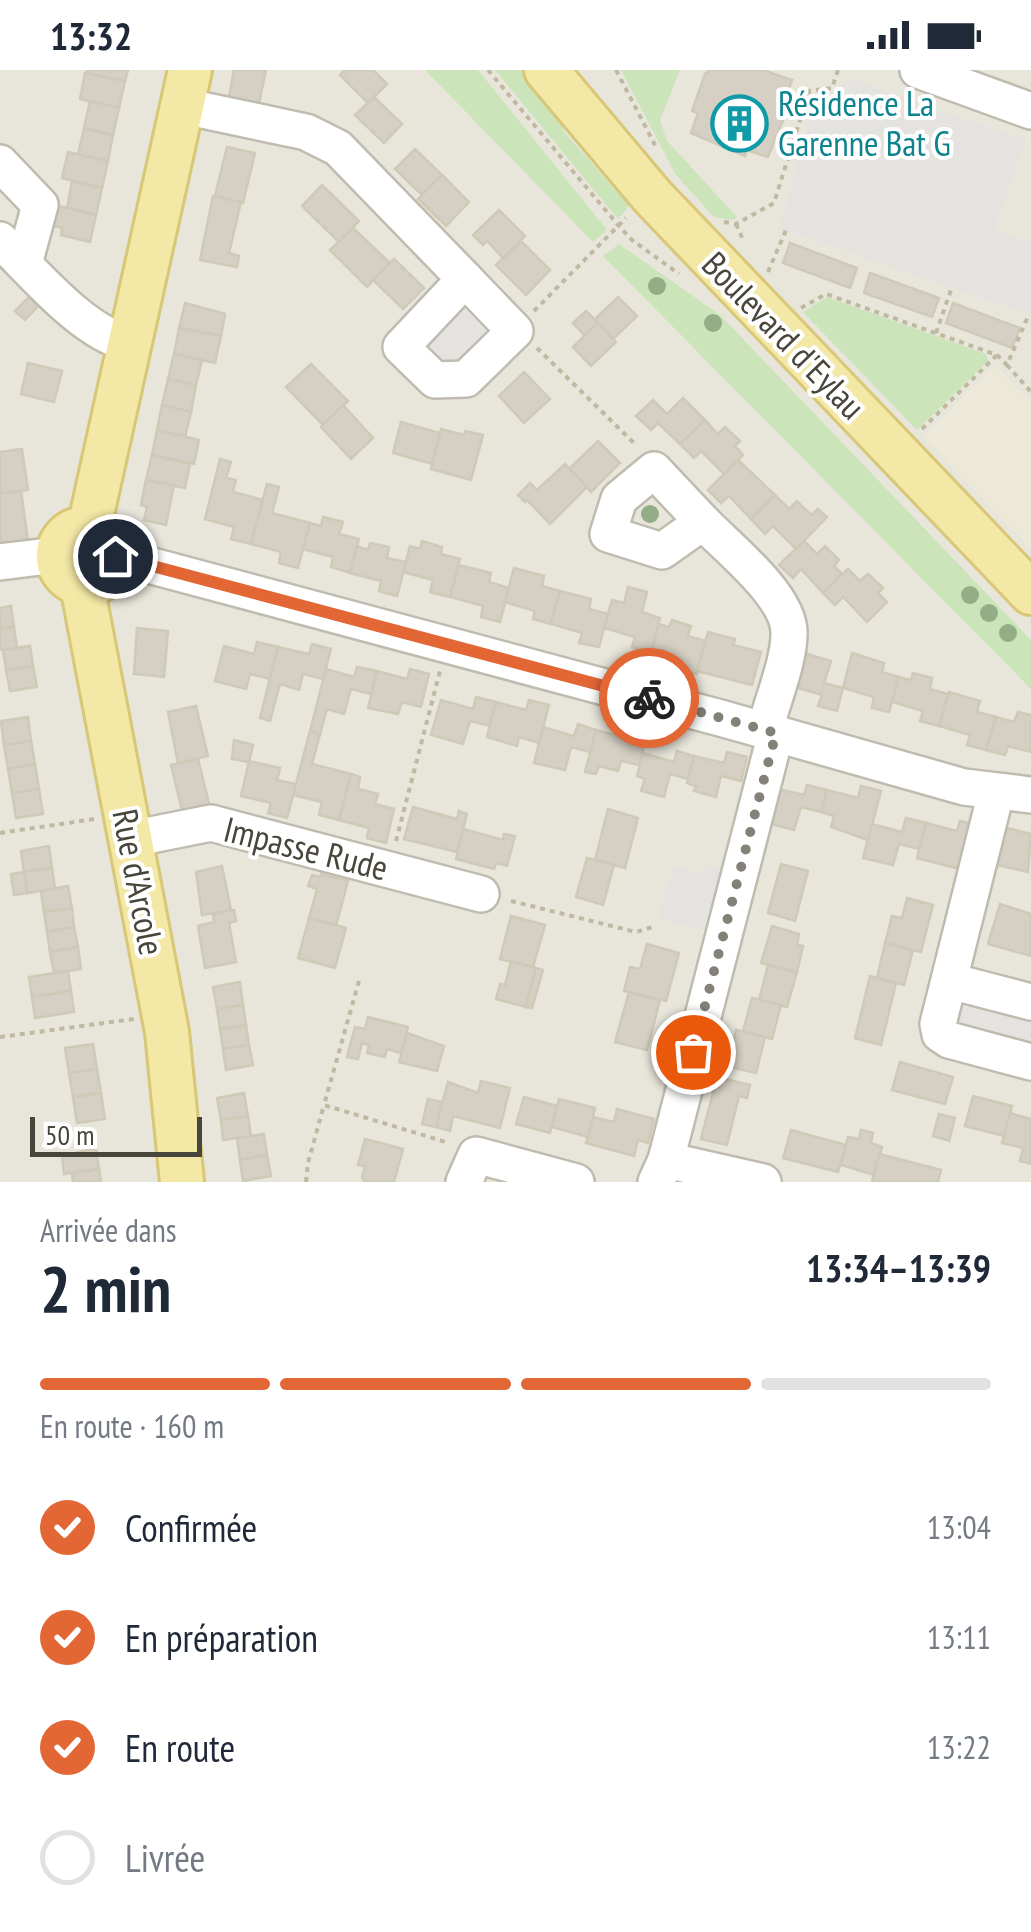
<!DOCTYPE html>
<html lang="fr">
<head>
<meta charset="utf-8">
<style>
	:root { --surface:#fff; --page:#f6f6f7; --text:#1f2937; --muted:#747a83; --line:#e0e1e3; --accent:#e36635 }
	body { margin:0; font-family:"PT Sans Narrow",sans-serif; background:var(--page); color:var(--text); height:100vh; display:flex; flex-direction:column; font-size:38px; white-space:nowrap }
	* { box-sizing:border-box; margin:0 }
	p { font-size:32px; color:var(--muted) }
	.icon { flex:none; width:55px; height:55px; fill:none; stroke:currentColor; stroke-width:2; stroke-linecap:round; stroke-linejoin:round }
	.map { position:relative; height:1112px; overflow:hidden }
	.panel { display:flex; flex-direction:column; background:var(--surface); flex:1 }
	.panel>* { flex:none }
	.scale { position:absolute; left:30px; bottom:25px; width:172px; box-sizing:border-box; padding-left:10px; border:5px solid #48453a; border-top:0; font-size:28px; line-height:35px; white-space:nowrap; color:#48453a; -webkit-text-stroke:8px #fff; paint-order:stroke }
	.pin { position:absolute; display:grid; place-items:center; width:85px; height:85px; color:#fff; margin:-42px; border:5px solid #fff; border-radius:50%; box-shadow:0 2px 10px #0007 }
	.courier { position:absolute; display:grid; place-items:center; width:100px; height:100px; margin:-50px; border:8px solid #e36635; border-radius:50%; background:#fff; color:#222; box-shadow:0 2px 12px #0007 }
	.overview em { font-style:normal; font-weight:700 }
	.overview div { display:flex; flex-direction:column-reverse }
	.overview { display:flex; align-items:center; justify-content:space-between; height:170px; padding:0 40px }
	h1 { font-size:65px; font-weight:700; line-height:75px }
	.bar { display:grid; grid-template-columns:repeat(4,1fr); gap:15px 10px; align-content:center; height:120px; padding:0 40px }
	.bar i { height:12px; border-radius:8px; background:var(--line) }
	.bar .current { background:var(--accent) }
	.bar p { grid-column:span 4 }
	ol { padding:0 40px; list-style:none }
	li { display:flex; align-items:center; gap:30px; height:110px }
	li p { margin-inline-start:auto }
	li .icon { padding:10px; border-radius:50%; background:var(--accent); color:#fff; stroke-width:4 }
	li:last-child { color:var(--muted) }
	li i { width:55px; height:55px; border:5px solid var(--line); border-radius:50% }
	.status { display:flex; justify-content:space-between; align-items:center; height:70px; padding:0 50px; background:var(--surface); direction:ltr }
	.status svg { height:28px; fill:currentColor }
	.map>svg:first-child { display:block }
</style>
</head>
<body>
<div class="status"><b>13:32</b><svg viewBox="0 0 49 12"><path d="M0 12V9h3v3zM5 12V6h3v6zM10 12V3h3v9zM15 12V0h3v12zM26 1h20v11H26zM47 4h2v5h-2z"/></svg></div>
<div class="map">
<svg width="1031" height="1112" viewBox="0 0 1031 1112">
	<rect width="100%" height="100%" fill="#f4f3ec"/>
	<rect fill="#e8e5db" x="0" y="0" width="1031" height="1112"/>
	<path fill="#ece9d8" d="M995,295L1031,332V478L923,367Z"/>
	<g fill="#cbe4ba">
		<path d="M425,0H478L607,160L593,172Z"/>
		<path d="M495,0H527L559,40L564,62L619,124L636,128L618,149Z"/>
		<path d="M621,0H680L660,50L667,71L737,147L733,150L714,147L676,105Z"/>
		<path d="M619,174L720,245L1031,570V619L603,186Z"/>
		<path d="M827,227L986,284L988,291L917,360L803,242Z"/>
	</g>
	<g fill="#e4e3e0">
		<path d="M849,8L1025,70L994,161L1031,173V245L779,158L795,106V81L819,33Z"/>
		<path d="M465,209L515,261L466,309L401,277Z"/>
		<path d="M704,794L739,804L722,865L659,848L673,796L701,803Z"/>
		<path d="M962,924L1031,942V979L953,959Z"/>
	</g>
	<g fill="#d5d0c3" stroke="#cfc9b7" stroke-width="2.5">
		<path d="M87,0H128L125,11L87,4Z"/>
		<path d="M234,0H266L259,33L229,27Z"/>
		<path d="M345,0H373L387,14L368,33L340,5Z"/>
		<path d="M710,0H763L792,10L784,31L790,33L768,87L747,80L745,86L691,63L698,43L692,41L705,4Z"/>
		<path d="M85,3L125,11L119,38L80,29Z"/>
		<path d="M374,27L402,54L384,73L355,45Z"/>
		<path d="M90,31L119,38L113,65L84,58Z"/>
		<path d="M84,58L113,65L108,91L78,85Z"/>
		<path d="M227,77L255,83L243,133L215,126Z"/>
		<path d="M415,79L442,105L422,125L395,99Z"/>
		<path d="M68,82L108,91L102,118L62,108Z"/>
		<path d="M442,105L469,132L446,156L418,129Z"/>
		<path d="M72,111L102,118L96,145L67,138Z"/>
		<path d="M322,115L359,151L339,172L302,136Z"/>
		<path d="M213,126L241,132L229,183L239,186L237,197L200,190Z"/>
		<path d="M55,135L96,145L90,172L61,165L62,158L50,155Z"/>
		<path d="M499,140L525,166L503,188L487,171L483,175L473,165Z"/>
		<path d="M353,158L390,193L367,217L330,180Z"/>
		<path d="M521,171L550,200L526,225L496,195Z"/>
		<path d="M790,173L857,198L850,218L783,193Z"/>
		<path d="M394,189L424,218L403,239L373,210Z"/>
		<path d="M870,203L939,228L932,247L864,223Z"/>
		<path d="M32,224L41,233L25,250L15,241Z"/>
		<path d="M618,227L637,246L613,269L594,250Z"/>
		<path d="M185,233L225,244L221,266L179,258Z"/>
		<path d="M953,233L1020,258L1012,278L946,253Z"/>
		<path d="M586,241L598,253L585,266L573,253Z"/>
		<path d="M598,253L616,272L591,296L573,277Z"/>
		<path d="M179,258L221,266L215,293L174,284Z"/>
		<path d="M174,284L202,290L196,315L168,309Z"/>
		<path d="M28,293L62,301L54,332L21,324Z"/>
		<path d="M311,294L348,331L323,355L286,317Z"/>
		<path d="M524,302L550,329L524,353L499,326Z"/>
		<path d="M168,309L196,315L191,342L162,335Z"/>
		<path d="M683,328L705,350L680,374L658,353L651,360L636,346L653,330L667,344Z"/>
		<path d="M162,335L191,342L185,367L157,360Z"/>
		<path d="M343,335L373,368L351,389L321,357Z"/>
		<path d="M705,350L718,364L725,357L740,371L735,376L743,385L724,404L701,381L694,388L680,374Z"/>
		<path d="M401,352L440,363L432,394L393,383Z"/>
		<path d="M441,359L464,365L465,361L483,365L471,410L431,399Z"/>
		<path d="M157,360L199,370L194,394L152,385Z"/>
		<path d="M598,371L620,393L591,422L569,399Z"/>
		<path d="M22,379L28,420L0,423V382Z"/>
		<path d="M152,385L190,394L185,418L146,410Z"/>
		<path d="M220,389L231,392L226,408L236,410L233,422L263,430L251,474L231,469L234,457L205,449Z"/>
		<path d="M738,390L775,425L751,449L729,426L721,433L708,420Z"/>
		<path d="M565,394L587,417L550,454L527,430L525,432L518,425L530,413L537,420Z"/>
		<path d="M146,410L174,415L166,455L144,450L147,437L141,435Z"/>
		<path d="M267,414L279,417L272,443L310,453L298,498L279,493L281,482L251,474Z"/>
		<path d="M21,421L28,471L0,475V423Z"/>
		<path d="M775,425L789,439L797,431L811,445L818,439L827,447L796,479L773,456L765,464L751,449Z"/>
		<path d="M323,447L343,452L339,464L359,469L350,503L331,497L333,487L303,479L310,453L321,456Z"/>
		<path d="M422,471L442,477L441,484L460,489L450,527L430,522L433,510L403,502L410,476L420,479Z"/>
		<path d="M804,471L817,484L825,476L839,490L834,496L842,504L823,523L801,499L793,508L779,495Z"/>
		<path d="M370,473L389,477L387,488L406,492L397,526L379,521L381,511L350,503L357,476L368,480Z"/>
		<path d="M459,495L491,503L489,512L509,518L500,552L481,547L483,536L450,527Z"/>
		<path d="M514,498L544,506L542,516L560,521L551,554L533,549L535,541L505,532Z"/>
		<path d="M848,499L860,511L868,504L883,518L878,523L887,532L867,552L843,527L835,535L823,523Z"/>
		<path d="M628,517L647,522L642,542L660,548L651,582L632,577L635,567L604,558L612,530L624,533Z"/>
		<path d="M560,521L591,529L589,539L608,544L599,577L579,573L582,563L551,554Z"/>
		<path d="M11,536L14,557L0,559V538Z"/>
		<path d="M672,550L691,556L688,566L706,571L697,604L679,600L682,590L651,582L659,554L669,557Z"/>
		<path d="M14,557L17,578L0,580V559Z"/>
		<path d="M137,558L168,561L164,607L134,604Z"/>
		<path d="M708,562L735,569L733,575L761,582L752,615L697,601Z"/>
		<path d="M257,572L278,577L270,609L250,604L246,619L215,611L224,576L254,584Z"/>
		<path d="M312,574L331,579L323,609L303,604L299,620L280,614L270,651L260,648L278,577L309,584Z"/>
		<path d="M30,576L33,596L6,600L3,580Z"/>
		<path d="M800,582L831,591L824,613L843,618L837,641L818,636L822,625L791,616Z"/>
		<path d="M852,583L884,593L882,602L899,607L889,642L872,638L874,627L843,618Z"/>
		<path d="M33,596L37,617L10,621L6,600Z"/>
		<path d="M357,597L377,601L371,624L351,619L344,644L327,639L320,664L310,661L326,599L354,607Z"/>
		<path d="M410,599L429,604L421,637L402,632L398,644L368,638L377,601L407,609Z"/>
		<path d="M913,603L932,608L930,619L948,624L939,656L920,651L923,641L892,632L899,607L911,610Z"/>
		<path d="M949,622L980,631L977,642L996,647L986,680L967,675L970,665L939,656Z"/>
		<path d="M476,627L496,632L490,656L470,651L463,674L431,665L441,630L473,639Z"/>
		<path d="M529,630L549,635L539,673L519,667L517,676L487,667L496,632L526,640Z"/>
		<path d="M196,636L208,686L178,693L168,642Z"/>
		<path d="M1018,642L1031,645V682L1008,676L1005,685L986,680L996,647L1014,652Z"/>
		<path d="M28,647L31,671L4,675L1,651Z"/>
		<path d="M578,654L596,660L590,682L571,677L565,700L534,693L543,657L574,666Z"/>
		<path d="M630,657L648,661L639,695L621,691L618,701L599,696L596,704L585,702L596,660L627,668Z"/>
		<path d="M310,661L320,664L312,694L351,704L339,750L319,745L322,732L293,725Z"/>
		<path d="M234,670L253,675L249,692L232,689Z"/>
		<path d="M31,671L35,694L8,699L4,675Z"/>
		<path d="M677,681L694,686L688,709L670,704L664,727L641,721L645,709L637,706L643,683L674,692Z"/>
		<path d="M727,682L747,687L741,711L721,706L716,727L694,721L696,716L687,713L694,686L724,693Z"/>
		<path d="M198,689L210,737L183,744L171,695Z"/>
		<path d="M249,691L280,698L277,710L296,714L287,748L268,743L271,733L241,726Z"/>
		<path d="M35,694L39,719L12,723L8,699Z"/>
		<path d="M351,704L360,707L358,719L378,724L375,734L394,739L386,773L367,768L369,758L339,750Z"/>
		<path d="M807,715L827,720L821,742L801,737L794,760L764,752L774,718L804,725Z"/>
		<path d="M861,716L881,721L868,770L831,757L834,746L821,742L827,720L858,728Z"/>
		<path d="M39,719L43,744L16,748L12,723Z"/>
		<path d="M413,737L457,749L459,741L467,744L457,782L404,769Z"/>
		<path d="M608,739L638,748L625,798L595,790Z"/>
		<path d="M906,748L926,753L919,779L899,774L893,795L863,788L872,754L902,762Z"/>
		<path d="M960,751L979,756L967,801L917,788L926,753L957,761Z"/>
		<path d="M1007,758L1031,764L1028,802L997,795Z"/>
		<path d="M463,759L503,770L504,764L515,766L507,796L496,793L494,799L456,789Z"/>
		<path d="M49,776L52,798L24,802L21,781Z"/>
		<path d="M587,788L614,795L603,835L576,827Z"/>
		<path d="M781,794L808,801L795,851L768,843Z"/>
		<path d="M222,796L231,840L202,845L196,802Z"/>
		<path d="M52,798L55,819L27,823L24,802Z"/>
		<path d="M24,802L27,823L14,825L11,804Z"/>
		<path d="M321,804L348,811L336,856L309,848L317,819L308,816L312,805L320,807Z"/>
		<path d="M68,816L72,838L44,842L41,821Z"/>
		<path d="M907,828L933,835L921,882L885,873L892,846L902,848Z"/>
		<path d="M1000,834L1031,844V886L988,874Z"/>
		<path d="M72,838L74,857L47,862L44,842Z"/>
		<path d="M234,840L236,851L229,853L236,892L205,898L198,856L214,852L213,844Z"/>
		<path d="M511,846L545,855L533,897L500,889Z"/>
		<path d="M309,848L346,858L335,898L298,888Z"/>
		<path d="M772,856L799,864L797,875L803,876L797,902L761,893Z"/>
		<path d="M74,857L78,877L50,882L47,862Z"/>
		<path d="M885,873L913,880L904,915L877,908Z"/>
		<path d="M647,874L679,883L666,931L624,921L630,897L640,899Z"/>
		<path d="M78,877L81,899L54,903L50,882Z"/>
		<path d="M511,891L536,898L526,937L496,929L500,914L505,915Z"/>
		<path d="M768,895L797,902L787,937L759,930Z"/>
		<path d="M536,898L543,900L532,938L526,937Z"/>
		<path d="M68,901L71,921L32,927L29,907Z"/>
		<path d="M870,906L896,913L881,975L855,968Z"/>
		<path d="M240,912L243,935L217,939L213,917Z"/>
		<path d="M71,921L74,942L35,948L32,927Z"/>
		<path d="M629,922L660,930L647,980L615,972Z"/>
		<path d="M752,928L781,935L772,969L743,961Z"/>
		<path d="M243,935L246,955L220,959L217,939Z"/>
		<path d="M368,947L408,957L401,983L387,979L385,987L367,983L369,975L362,973L358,989L347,987L355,957L365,959Z"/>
		<path d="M246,955L249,975L223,979L220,959Z"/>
		<path d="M736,960L765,967L756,1003L727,996Z"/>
		<path d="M407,963L444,976L437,1001L399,992Z"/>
		<path d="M93,974L97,999L69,1003L65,978Z"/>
		<path d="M249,975L253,995L226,1000L223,979Z"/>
		<path d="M900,992L953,1007L945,1034L892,1020Z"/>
		<path d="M97,999L101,1023L73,1027L69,1003Z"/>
		<path d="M717,1007L750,1015L747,1028L739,1026L727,1075L701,1069Z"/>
		<path d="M481,1011L510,1018L500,1058L453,1046L450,1061L436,1057L448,1012L478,1023Z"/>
		<path d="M101,1023L105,1049L77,1053L73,1027Z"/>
		<path d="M244,1023L248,1046L221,1050L217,1028Z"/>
		<path d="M973,1026L1012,1036L1004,1066L965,1056Z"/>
		<path d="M524,1027L557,1036L550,1063L516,1054Z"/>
		<path d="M428,1029L442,1032L436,1057L422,1054Z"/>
		<path d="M559,1029L595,1038L588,1067L552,1057Z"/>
		<path d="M617,1039L654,1049L648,1073L638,1070L634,1086L586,1073L593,1047L614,1052Z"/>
		<path d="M1010,1043L1031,1049V1094L1020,1091L1023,1078L1002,1073Z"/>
		<path d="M939,1044L955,1048L949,1071L933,1066Z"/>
		<path d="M248,1046L251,1066L223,1070L221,1050Z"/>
		<path d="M791,1060L846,1075L838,1102L783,1088Z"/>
		<path d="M861,1060L873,1063L871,1073L882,1077L874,1105L841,1095L848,1067L859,1069Z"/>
		<path d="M264,1064L267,1085L240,1090L237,1068Z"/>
		<path d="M365,1069L403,1079L394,1112H365L362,1107L365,1096L358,1095Z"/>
		<path d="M96,1078L99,1099L64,1104L62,1086Z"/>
		<path d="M879,1084L941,1100L938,1112H872Z"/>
		<path d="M267,1085L271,1106L243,1111L240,1090Z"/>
		<path d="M99,1099L101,1112H73L72,1103Z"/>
	</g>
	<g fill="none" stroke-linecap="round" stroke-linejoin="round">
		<defs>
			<g id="minor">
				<path d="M918,0L1031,41"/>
				<path d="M183,36L306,62L338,78L465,209"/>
				<path d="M0,93L40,135L24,194"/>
				<path d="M0,170C33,202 84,264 129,273"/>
				<path d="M465,209L515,261L466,309L435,310L401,277Z"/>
				<path d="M654,400L703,452L662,481L608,464L619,429Z"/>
				<path d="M703,452C728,478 787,524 789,561C790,590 772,631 765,660"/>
				<path d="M115,486L724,649L964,717L1031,725"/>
				<path d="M0,492L57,485"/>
				<path d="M996,723L938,954L940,964L949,970L1031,992"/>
				<path d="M131,769L211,753L481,824"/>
				<path d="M950,911L1031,932"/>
				<path d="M666,1090L763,1112"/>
				<path d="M464,1112L476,1085L576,1112"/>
				<path d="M656,1112L666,1090L776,663"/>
			</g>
			<g id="major">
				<path d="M546,0L652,126L1031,523"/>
				<circle cx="86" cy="486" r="28"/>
				<path d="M89,458L190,0"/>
				<path d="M82,515L167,962L182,1112"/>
			</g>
		</defs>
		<use href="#minor" stroke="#bfbcaf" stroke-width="40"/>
		<use href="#major" stroke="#d8c777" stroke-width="48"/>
		<g stroke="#bfb9a2" stroke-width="4" stroke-dasharray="5 5" stroke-linecap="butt">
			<path d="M488,0L618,155L632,170L679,204"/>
			<path d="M616,0L656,77"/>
			<path d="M724,152L736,154L774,133L809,21L832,18L838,0"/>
			<path d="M736,154L744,172"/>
			<path d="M768,202L786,160"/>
			<path d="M801,238L826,224L997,285L1007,295L1029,244"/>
			<path d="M534,241L626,148"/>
			<path d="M936,263L952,217"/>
			<path d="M537,278L637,376"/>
			<path d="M1007,295L1031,322"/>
			<path d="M922,359L997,285"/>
			<path d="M0,763L94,749"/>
			<path d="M396,771L440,601"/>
			<path d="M511,831L636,862L656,856"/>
			<path d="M359,911L324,1035L449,1073"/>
			<path d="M0,967L134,949"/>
			<path d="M306,1112L308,1093L324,1035"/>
		</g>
		<use href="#minor" stroke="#fff" stroke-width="35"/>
		<use href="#major" stroke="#f4e8a6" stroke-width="42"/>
	</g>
	<g fill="#93ad86">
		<circle cx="657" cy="216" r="9"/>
		<circle cx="713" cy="253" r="9"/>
		<circle cx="650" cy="444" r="9"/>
		<circle cx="970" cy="525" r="9"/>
		<circle cx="989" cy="543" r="9"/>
		<circle cx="1008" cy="563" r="9"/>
	</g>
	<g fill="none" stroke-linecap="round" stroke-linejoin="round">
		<path stroke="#848278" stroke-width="10" stroke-dasharray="0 18" d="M649,628L776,663L693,982"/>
		<path stroke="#e36635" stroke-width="12" d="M115,486L649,628"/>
	</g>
	<defs>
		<symbol id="building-ring" viewBox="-11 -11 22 22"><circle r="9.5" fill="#fff" stroke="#0f9aa8" stroke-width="1.5"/><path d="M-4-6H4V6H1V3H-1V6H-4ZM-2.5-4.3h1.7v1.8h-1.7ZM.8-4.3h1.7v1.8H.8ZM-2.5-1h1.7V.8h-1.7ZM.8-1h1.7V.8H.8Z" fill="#0f9aa8"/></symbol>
	</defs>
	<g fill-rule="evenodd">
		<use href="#building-ring" x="708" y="22" width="63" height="63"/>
	</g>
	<g text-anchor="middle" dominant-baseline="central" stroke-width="8" stroke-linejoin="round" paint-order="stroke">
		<g font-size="35" fill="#0d838f" stroke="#fff" text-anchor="start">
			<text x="778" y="33">Résidence La<tspan x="778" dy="40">Garenne Bat G</tspan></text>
		</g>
		<g font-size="35" fill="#48453a" stroke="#fff">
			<text transform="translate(784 265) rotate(46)">Boulevard d'Eylau</text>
			<text transform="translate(306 778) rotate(14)">Impasse Rude</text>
			<text transform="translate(139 812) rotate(79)">Rue d'Arcole</text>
		</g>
	</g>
</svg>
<div class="scale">50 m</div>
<div class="pin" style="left:693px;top:982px;background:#ea580c"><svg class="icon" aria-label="bag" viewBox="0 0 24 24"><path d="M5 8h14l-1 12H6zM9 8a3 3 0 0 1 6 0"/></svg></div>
<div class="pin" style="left:115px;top:486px;background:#1f2937"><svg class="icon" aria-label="home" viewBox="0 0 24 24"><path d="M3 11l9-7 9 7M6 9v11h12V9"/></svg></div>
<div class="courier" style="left:649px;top:628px"><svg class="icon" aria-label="bike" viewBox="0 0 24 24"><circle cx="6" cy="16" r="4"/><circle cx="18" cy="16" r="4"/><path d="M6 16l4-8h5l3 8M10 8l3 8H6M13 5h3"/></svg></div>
</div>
<section class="panel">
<div class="overview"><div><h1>2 min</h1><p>Arrivée dans</p></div><em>13:34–13:39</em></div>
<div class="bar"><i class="current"></i><i class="current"></i><i class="current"></i><i></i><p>En route · 160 m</p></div>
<ol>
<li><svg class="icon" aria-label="check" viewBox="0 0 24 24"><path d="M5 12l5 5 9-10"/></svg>Confirmée<p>13:04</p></li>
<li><svg class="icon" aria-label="check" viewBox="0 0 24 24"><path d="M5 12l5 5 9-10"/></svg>En préparation<p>13:11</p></li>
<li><svg class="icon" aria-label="check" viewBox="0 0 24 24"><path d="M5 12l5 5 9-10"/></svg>En route<p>13:22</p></li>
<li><i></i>Livrée</li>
</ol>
</section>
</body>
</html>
